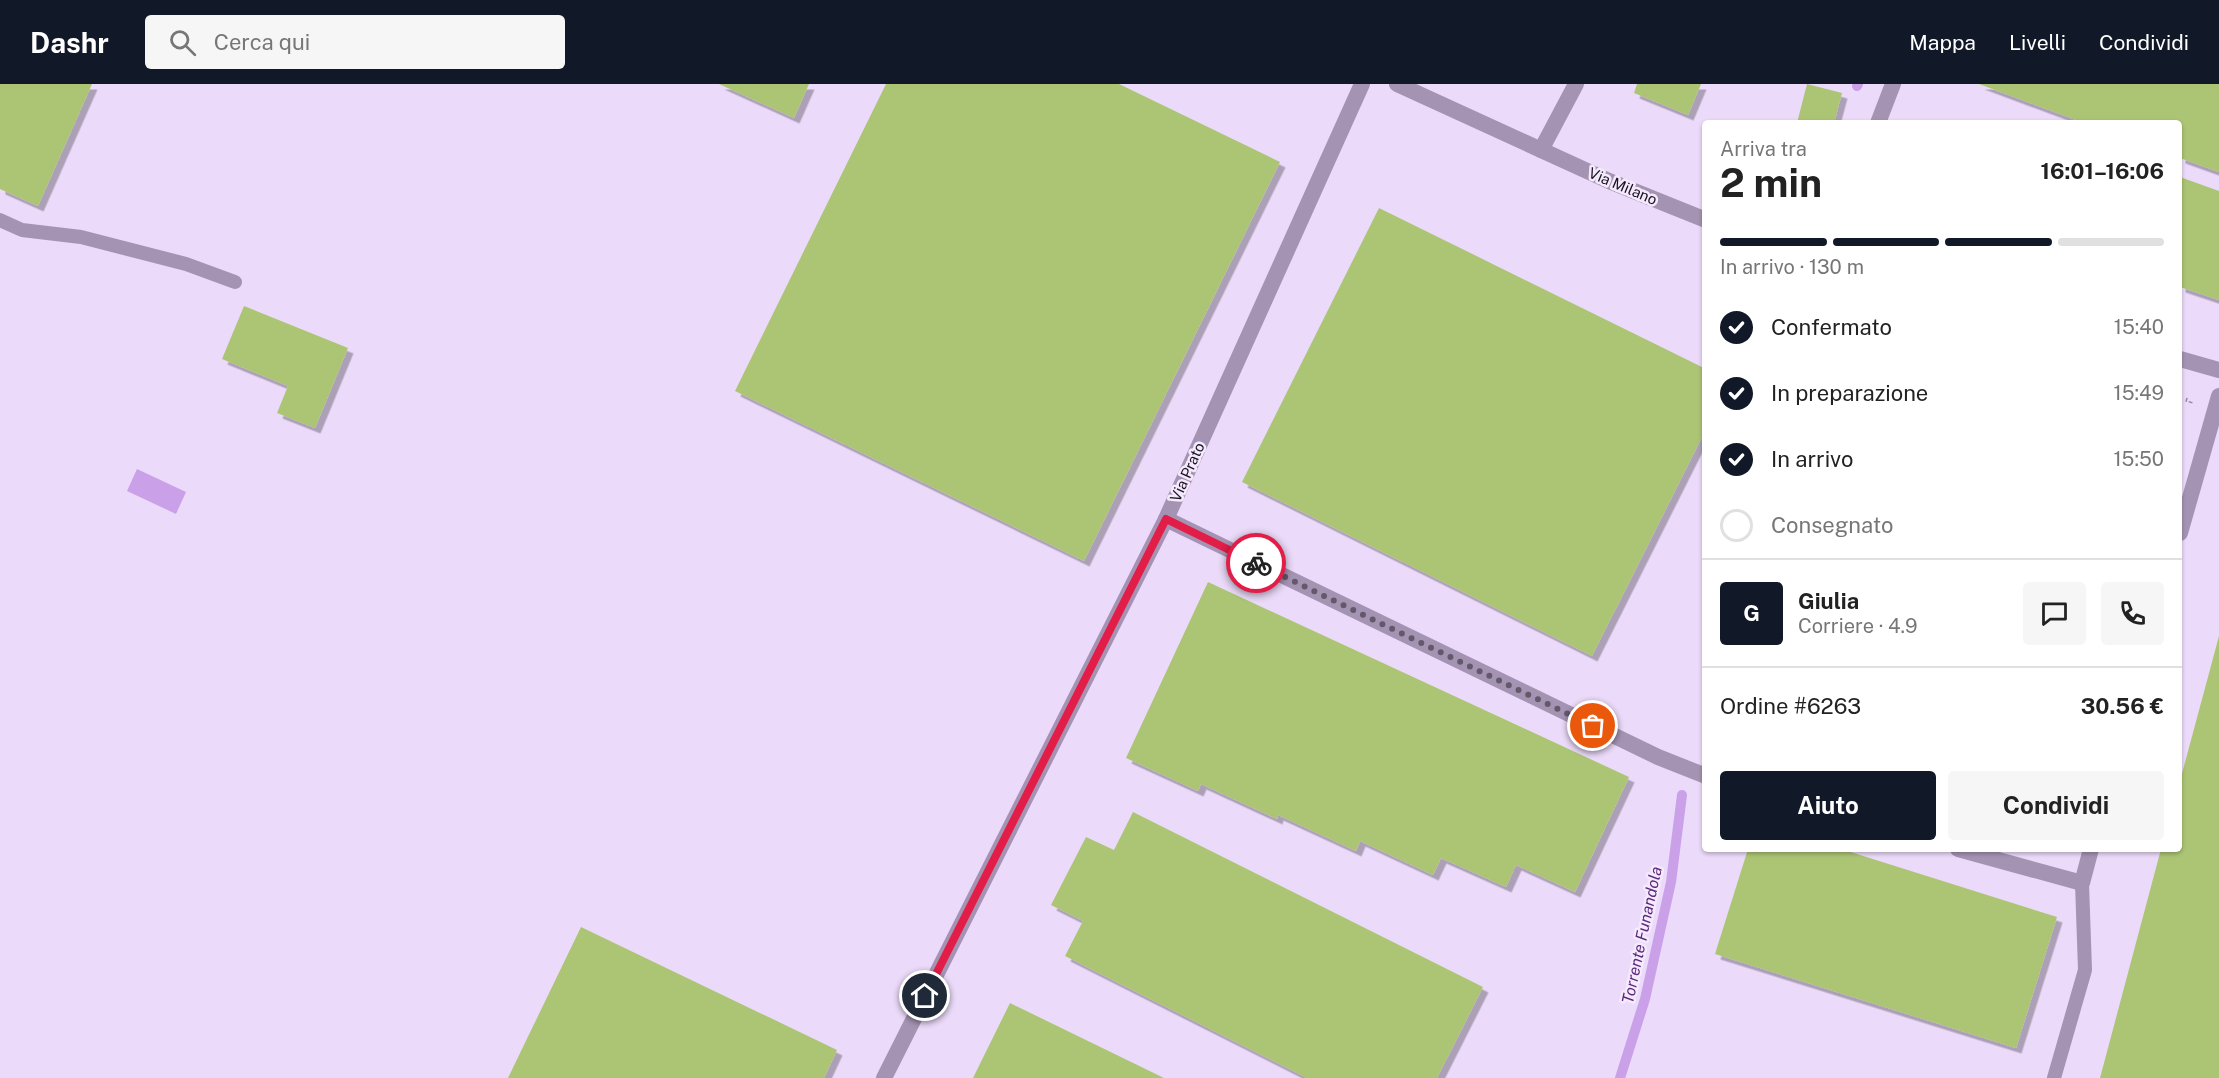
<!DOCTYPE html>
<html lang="it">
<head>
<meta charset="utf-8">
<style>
	:root { --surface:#fff; --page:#f6f6f6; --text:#222; --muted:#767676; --line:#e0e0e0; --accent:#111827 }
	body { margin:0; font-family:"Public Sans",sans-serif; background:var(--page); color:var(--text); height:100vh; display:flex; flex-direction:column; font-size:22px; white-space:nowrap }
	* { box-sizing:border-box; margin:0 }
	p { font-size:20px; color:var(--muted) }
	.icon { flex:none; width:33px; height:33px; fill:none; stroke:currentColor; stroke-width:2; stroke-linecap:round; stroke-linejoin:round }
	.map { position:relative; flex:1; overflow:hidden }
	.side { position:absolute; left:1702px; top:36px; width:480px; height:732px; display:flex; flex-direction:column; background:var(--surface); border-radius:6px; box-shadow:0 2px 4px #0004 }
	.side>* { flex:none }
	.pin { position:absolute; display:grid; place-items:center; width:51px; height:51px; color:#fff; margin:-26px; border:3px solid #fff; border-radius:50%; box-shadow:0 2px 6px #0007 }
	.courier { position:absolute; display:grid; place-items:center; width:60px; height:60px; margin:-30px; border:4px solid #e11d48; border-radius:50%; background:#fff; color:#222; box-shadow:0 2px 8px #0007 }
	.headline em { font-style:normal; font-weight:700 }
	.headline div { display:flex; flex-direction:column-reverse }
	.headline { display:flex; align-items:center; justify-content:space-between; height:102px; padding:0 18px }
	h1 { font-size:39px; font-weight:700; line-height:45px }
	.bar { display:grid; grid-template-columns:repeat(4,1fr); gap:9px 6px; align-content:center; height:72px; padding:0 18px }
	.bar i { height:8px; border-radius:4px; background:var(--line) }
	.bar .on { background:var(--accent) }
	.bar p { grid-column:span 4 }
	.line { display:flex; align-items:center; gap:15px; padding:0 18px; border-top:2px solid var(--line) }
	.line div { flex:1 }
	.round { display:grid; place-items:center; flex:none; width:63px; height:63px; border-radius:6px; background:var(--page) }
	ol { padding:0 18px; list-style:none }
	li { display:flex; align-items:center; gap:18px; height:66px }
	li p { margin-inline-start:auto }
	li .icon { padding:6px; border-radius:50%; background:var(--accent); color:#fff; stroke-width:4 }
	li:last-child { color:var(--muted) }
	li i { width:33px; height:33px; border:3px solid var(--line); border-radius:50% }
	.action { display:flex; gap:12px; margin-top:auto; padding:12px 18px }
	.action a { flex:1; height:69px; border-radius:6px; background:var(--accent); color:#fff; font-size:24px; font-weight:700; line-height:69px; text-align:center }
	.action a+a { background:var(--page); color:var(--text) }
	header { display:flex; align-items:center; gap:36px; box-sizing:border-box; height:84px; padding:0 30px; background:var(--accent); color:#fff }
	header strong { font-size:28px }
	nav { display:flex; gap:33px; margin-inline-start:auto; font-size:21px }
	.search { width:420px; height:54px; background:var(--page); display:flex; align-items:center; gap:15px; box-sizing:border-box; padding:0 21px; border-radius:6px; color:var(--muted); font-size:22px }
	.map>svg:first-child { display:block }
</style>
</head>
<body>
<header>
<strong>Dashr</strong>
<div class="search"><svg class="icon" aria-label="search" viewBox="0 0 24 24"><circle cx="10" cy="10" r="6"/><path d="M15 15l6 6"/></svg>Cerca qui</div>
<nav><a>Mappa</a><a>Livelli</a><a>Condividi</a></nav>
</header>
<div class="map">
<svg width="2219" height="994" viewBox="0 0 2219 994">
	<defs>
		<filter id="shadow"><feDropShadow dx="5.5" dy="5.5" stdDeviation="0" flood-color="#0004"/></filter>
	</defs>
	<rect width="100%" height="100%" fill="#ebdaf9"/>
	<path fill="#caa1e9" d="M137,385L186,408L176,430L127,407Z"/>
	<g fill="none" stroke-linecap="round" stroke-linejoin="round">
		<g stroke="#caa1e9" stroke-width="10">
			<path d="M1857,2L1858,0"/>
			<path d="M1620,994L1645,915L1671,798L1682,711"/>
		</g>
	</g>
	<g fill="#acc574" filter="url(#shadow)">
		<path d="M0,0H92L38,122L0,105Z"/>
		<path d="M719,0H809L794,34Z"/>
		<path d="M886,0H1119L1280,78L1084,477L735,307Z"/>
		<path d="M1637,0H1701L1688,31L1634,9Z"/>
		<path d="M1807,0L1842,9L1834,39H1797Z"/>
		<path d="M1979,0H2219V88L2180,74V39H2084Z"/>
		<path d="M2180,93L2219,107V216L2180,203Z"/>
		<path d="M1379,124L1706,285V345L1592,572L1242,398Z"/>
		<path d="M244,222L348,264L315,344L277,329L288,302L222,275Z"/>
		<path d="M1208,498L1629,693L1575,808L1516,781L1506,803L1441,774L1433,791L1360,757L1356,767L1278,731L1277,735L1201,700L1198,707L1126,674Z"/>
		<path d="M2219,552V994H2100L2161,765H2180V697Z"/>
		<path d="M1133,728L1483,903L1437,994H1307L1065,872L1083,837L1051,821L1086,753L1114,766Z"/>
		<path d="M1748,765H1841L2057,833L2016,964L1715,870Z"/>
		<path d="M581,843L837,966L824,994H508Z"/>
		<path d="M1010,919L1164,994H973Z"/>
	</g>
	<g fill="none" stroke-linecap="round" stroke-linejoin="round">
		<path stroke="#92869c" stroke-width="4" stroke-dasharray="1.5 4.5" stroke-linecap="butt" d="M2180,314L2191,317L2190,320"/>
		<g stroke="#a593b3" stroke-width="14">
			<path d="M0,136L22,146L81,153L186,180L235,198"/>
			<path d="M2054,994L2085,886L2082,799"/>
		</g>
		<g stroke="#a593b3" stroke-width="16">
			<path d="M1878,39L1893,0"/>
			<path d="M1541,66L1576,0"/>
			<path d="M1166,435L1658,673L1706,692"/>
			<path d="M2180,449L2219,312"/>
			<path d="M1958,765L2082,799L2091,765"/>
			<path d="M884,994L1166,435L1362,0"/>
		</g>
		<g stroke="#a593b3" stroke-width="16">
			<path d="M1397,0L1609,97L1706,136"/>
			<path d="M2180,275L2219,286"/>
		</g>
	</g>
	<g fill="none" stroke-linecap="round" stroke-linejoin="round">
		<path stroke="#62596b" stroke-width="6" stroke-dasharray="0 10.8" d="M1256,479L1593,642"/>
		<path stroke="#e11d48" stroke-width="8" d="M925,912L1166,435L1256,479"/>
	</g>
	<g text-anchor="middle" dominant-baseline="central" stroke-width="5" stroke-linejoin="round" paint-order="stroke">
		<g font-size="15" fill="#19131e" stroke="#f5eafd">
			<text transform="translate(1623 102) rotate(23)">Via Milano</text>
			<text transform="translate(1187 388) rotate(-66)">Via Prato</text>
		</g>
		<g font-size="16" font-style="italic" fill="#5c297c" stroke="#f5eafd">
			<text transform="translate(1642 851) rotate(-78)">Torrente Funandola</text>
		</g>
	</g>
</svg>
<div class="pin" style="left:1593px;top:642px;background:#ea580c"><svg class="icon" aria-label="bag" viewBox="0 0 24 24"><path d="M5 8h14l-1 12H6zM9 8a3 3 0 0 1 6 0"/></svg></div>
<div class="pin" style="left:925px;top:912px;background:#1f2937"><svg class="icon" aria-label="home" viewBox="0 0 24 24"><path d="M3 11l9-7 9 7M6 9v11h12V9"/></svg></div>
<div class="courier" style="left:1256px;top:479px"><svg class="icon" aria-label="bike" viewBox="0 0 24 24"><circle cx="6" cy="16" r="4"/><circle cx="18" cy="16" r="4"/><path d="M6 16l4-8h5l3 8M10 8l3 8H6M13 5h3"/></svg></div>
<section class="side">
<div class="headline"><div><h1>2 min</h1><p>Arriva tra</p></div><em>16:01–16:06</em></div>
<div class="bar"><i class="on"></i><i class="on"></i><i class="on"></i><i></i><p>In arrivo · 130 m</p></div>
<ol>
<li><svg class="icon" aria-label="check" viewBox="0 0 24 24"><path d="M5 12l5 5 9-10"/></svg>Confermato<p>15:40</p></li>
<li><svg class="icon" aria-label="check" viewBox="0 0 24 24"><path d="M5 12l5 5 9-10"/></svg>In preparazione<p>15:49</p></li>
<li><svg class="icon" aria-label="check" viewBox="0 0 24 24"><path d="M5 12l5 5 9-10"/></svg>In arrivo<p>15:50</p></li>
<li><i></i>Consegnato</li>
</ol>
<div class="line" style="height:108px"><b class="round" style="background:var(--accent);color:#fff">G</b><div><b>Giulia</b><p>Corriere · 4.9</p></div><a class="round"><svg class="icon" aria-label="chat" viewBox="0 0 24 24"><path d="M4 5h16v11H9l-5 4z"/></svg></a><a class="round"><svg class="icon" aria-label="phone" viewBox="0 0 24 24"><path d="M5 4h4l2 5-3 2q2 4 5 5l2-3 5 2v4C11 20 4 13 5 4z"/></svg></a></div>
<div class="line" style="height:78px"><div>Ordine #6263</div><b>30.56 €</b></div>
<div class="action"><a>Aiuto</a><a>Condividi</a></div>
</section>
</div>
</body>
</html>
